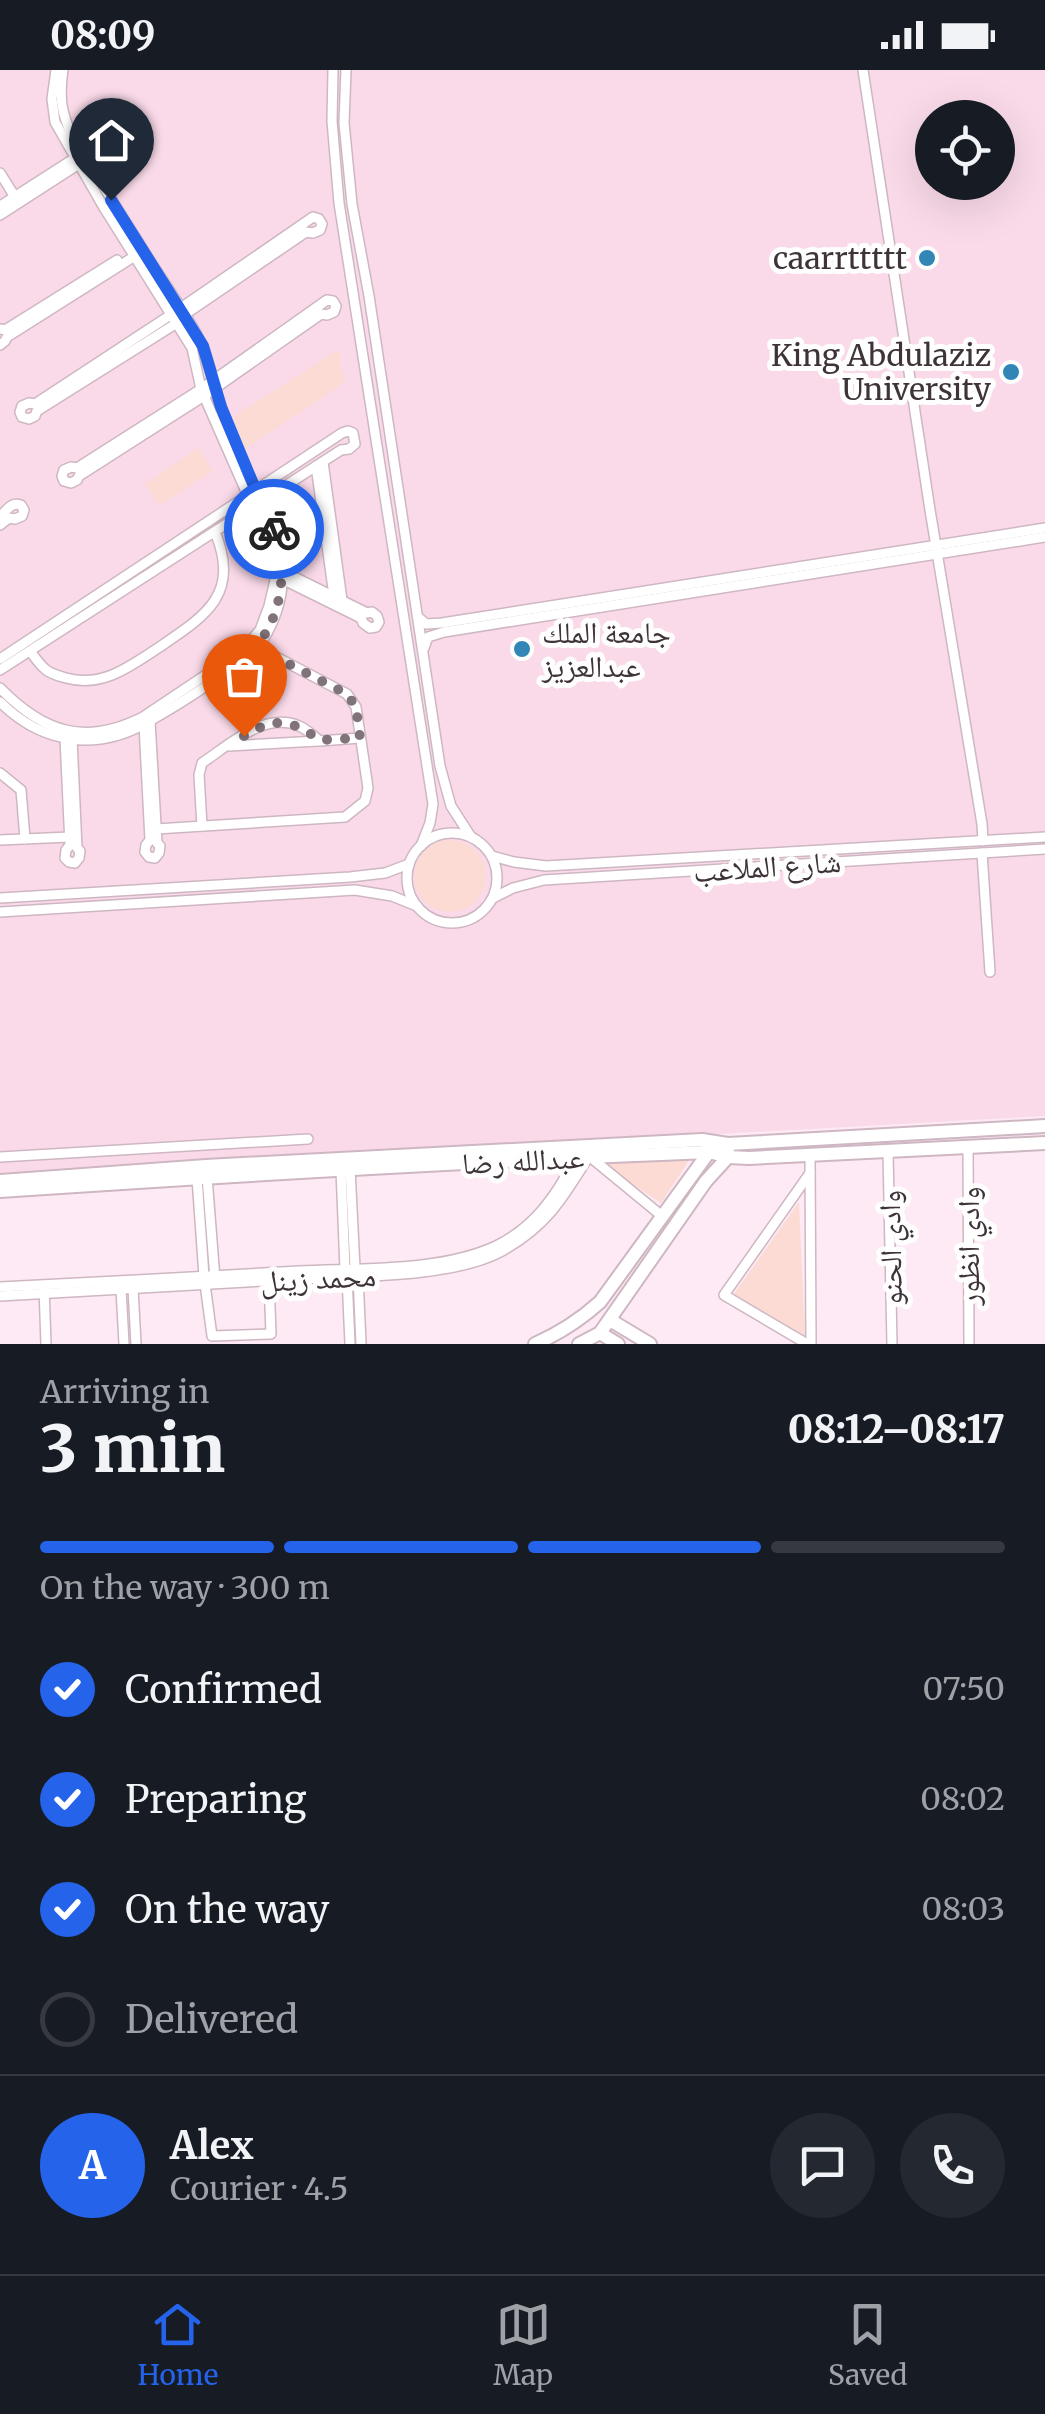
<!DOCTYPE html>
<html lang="en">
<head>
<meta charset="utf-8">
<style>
	:root { --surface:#171b24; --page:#242831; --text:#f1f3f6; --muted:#9ea1a6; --line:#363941; --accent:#2563eb }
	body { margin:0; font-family:Merriweather,"Noto Naskh Arabic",serif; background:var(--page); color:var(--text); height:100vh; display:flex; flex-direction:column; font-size:38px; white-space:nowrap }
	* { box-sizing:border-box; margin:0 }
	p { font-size:32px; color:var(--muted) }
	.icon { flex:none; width:55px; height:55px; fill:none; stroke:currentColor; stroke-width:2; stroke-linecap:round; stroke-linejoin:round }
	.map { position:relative; height:1274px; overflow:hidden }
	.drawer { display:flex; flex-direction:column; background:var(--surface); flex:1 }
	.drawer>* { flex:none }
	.buttons { position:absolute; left:915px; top:30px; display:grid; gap:20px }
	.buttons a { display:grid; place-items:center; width:100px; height:100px; border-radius:50%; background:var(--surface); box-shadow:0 10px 40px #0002; font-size:50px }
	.pin { position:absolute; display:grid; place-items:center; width:85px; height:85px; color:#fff; margin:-102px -42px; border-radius:50% 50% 50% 0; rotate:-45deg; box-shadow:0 0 10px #0007 }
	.pin .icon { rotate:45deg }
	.courier { position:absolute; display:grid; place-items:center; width:100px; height:100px; margin:-50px; border:8px solid #2563eb; border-radius:50%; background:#fff; color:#222; box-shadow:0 2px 12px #0007 }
	.overview em { font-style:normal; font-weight:800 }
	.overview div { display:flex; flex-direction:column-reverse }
	.overview { display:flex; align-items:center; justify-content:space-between; height:170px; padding:0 40px }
	h1 { font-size:65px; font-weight:800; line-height:75px }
	.bar { display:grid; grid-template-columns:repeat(4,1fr); gap:15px 10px; align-content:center; height:120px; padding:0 40px }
	.bar i { height:12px; border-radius:8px; background:var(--line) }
	.bar .current { background:var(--accent) }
	.bar p { grid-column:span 4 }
	.line { display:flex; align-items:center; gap:25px; padding:0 40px; border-top:2px solid var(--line) }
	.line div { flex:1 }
	.round { display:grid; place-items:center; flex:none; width:105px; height:105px; border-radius:52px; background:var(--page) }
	ol { padding:0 40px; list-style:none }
	li { display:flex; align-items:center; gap:30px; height:110px }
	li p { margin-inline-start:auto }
	li .icon { padding:10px; border-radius:50%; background:var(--accent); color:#fff; stroke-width:4 }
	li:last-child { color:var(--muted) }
	li i { width:55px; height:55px; border:5px solid var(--line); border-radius:50% }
	.status { display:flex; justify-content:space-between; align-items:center; height:70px; padding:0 50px; background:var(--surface); direction:ltr }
	.status svg { height:28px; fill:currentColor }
	.dock { display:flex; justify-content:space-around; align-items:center; height:140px; border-top:2px solid var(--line); background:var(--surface); font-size:28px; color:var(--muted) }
	.dock a { display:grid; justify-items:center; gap:5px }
	.dock .current { color:var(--accent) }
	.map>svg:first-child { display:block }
</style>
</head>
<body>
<div class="status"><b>08:09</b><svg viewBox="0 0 49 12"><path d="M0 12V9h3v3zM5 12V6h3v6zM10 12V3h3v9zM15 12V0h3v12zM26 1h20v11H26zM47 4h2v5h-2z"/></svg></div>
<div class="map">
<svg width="1045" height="1274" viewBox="0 0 1045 1274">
	<rect width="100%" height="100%" fill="#feeaf4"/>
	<path fill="#fadae9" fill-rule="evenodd" d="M0,0H1045V1046L0,1104ZM932,48H998V112H932Z"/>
	<g fill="#fbdbd4">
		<path d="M335,282H340V297L345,308L343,314L243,380L233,347Z"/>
		<path d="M198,378L213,401L159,436L145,414Z"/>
		<circle cx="450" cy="806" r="36"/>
		<path d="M683,1087L688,1091L687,1094L661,1133L606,1097L605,1093Z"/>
		<path d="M799,1132L805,1266L734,1224Z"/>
	</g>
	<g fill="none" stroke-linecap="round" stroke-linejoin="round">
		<defs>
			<g id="street">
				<path d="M333,0L332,51L339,133L433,734L430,753L421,776"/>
				<path d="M346,0L344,53L352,134L369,226L440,696L451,736L471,767"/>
				<path d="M863,0L930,440L982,754L983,771"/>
				<path d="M0,103L15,127"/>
				<path d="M0,136L75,88"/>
				<path d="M0,145L79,94"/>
				<path d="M313,147L319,149L322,154L320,160L313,163L306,162L184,245L177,253L37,341L35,346L29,349L22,347L20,342L22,336L29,333L35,334L172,244Z"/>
				<path d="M327,230L333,231L336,236L334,242L327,245L321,244L204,326L79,406L77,410L71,413L64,411L62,406L64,400L71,397L77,398L201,319Z"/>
				<path d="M0,259L5,260L117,190"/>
				<path d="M0,275L5,271L7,267L135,186"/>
				<path d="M323,392L342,530"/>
				<path d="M316,396L334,526"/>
				<path d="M0,446C8,440 10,432 21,435L24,440L22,446L15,449L9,448L0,455"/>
				<path d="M282,509L361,548L363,553L370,558L376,557L379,552L377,546L372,542L367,543L282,501"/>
				<path d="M418,547L426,554L442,553L1045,458"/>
				<path d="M424,578L428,567L444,562L1045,467"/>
				<path d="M30,581C34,586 39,594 45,599C50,604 59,606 66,608C102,618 129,597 158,578C205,546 241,525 215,462"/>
				<path d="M0,589L342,363L348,361L353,363L355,374L349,379L341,380L0,600"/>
				<path d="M0,618C44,663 85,676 143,647L243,580L260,560L269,536L275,510L274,483L266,459L248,426L201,319L192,278L103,136L55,52L52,29L56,0"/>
				<path d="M0,632C41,673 95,682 146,653C175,637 252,590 267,563C297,508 278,469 254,418C243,393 233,366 223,341C214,319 211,295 202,275C190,248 170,222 154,197C127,154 100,112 73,68C61,42 59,29 63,0"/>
				<path d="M144,655L150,770L146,775L145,782L149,787L155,788L159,783L160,776L157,773L150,651"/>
				<path d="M65,668L70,775L66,780L65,788L69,792L75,793L79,788L80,781L77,778L72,669"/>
				<path d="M229,676L318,671"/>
				<path d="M0,703L21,720L25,769"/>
				<path d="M202,756L199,705L202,693C229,675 265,641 299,656C307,659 313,666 320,671L360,668"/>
				<path d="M156,759L345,747L365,731L368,718L356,637L347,624L257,577"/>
				<circle cx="452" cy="808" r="45"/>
				<path d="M0,770L70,767"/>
				<path d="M982,783L990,902"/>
				<path d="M492,786L514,792L546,796L1045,767"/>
				<path d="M0,828L350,807L385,803L409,794"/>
				<path d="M493,828L513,818L544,810L1045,779"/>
				<path d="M0,842L355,820L392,826L417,836"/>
				<path d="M968,1078L969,1274"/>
				<path d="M888,1082L892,1274"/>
				<path d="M810,1085L811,1274"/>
				<path d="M0,1087L308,1069"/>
				<path d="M350,1099L355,1198"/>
				<path d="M341,1100L345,1199"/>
				<path d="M207,1107L215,1209"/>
				<path d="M197,1108L204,1206"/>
				<path d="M358,1206L361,1274"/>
				<path d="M347,1207L350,1274"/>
				<path d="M205,1214L212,1266L271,1264L269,1211"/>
				<path d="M0,1217C100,1212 199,1207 299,1201C360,1198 440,1202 496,1176C535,1157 557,1125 576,1087"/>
				<path d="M44,1217L46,1274"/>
				<path d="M133,1218L136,1274"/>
				<path d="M121,1219L124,1274"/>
				<path d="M0,1226C100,1220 199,1215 299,1209C355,1206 453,1208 502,1181C547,1156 563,1128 589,1086L662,1146"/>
				<path d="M807,1274L724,1225L810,1103"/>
			</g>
			<g id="secondary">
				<path d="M0,1111L206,1096L702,1070L728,1074L1045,1056"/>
				<path d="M0,1121C236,1105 473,1091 709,1082L728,1087L749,1088L1045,1073"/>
				<path d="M610,1250L650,1274"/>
				<path d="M600,1263L618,1274"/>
				<path d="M535,1274C560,1263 580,1250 600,1232L709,1082L708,1079"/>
				<path d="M579,1274L600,1263L706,1111L728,1087V1082"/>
			</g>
		</defs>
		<use href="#street" stroke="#ceb7c2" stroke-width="12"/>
		<use href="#secondary" stroke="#ceb7c2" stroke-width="16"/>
		<use href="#street" stroke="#fff" stroke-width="9"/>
		<use href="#secondary" stroke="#fff" stroke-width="12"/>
	</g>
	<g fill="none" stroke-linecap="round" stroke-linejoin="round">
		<path stroke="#81737a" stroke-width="10" stroke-dasharray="0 18" d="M244,666C276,646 291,650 320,670L360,668L356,637L347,624L256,577C284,542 287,499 274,459"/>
		<path stroke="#2563eb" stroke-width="12" d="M111,130L203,276L221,337L256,421L274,459"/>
	</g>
	<g fill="#3186b5" stroke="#fefefe" stroke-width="4">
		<circle cx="927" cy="188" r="10"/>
		<circle cx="1011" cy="302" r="10"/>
		<circle cx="522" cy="579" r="10"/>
	</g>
	<g text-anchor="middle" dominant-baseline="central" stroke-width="10" stroke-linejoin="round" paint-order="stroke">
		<g font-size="30" fill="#3d3338" stroke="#fefefe" text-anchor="end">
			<text x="907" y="188">caarrttttt</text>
			<text x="991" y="285">King Abdulaziz<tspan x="991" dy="34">University</tspan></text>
			<text x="542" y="562" text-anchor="start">جامعة الملك<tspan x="542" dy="34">عبدالعزيز</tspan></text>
		</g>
		<g font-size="30" fill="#3d3338" stroke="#fefefe">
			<text transform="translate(767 796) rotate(-4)">شارع الملاعب</text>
			<text transform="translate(523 1090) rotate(-3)">عبدالله رضا</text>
			<text transform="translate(968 1176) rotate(-90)">وادي انظور</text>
			<text transform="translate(890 1178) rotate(-91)">وادي الحنو</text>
			<text transform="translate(318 1208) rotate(-3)">محمد زينل</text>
		</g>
	</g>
</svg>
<div class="buttons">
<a><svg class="icon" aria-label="locate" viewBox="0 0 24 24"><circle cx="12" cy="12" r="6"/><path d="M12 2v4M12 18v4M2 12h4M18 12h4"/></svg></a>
</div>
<div class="pin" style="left:244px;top:666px;background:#ea580c"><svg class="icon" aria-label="bag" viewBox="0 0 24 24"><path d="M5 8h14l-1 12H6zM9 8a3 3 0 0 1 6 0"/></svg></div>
<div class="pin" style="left:111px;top:130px;background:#1f2937"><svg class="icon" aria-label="home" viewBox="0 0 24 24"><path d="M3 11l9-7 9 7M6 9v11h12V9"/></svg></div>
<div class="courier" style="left:274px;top:459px"><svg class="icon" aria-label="bike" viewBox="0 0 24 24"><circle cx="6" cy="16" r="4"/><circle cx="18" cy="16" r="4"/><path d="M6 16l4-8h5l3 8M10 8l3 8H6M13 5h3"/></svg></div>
</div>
<section class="drawer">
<div class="overview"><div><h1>3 min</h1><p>Arriving in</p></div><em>08:12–08:17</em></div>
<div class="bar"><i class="current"></i><i class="current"></i><i class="current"></i><i></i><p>On the way · 300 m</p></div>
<ol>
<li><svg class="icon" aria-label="check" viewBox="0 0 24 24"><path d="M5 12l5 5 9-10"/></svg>Confirmed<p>07:50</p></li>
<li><svg class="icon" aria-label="check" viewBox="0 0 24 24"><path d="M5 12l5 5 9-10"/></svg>Preparing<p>08:02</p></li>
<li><svg class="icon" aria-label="check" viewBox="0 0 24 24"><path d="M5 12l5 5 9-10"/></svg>On the way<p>08:03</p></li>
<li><i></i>Delivered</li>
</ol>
<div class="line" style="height:180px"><b class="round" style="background:var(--accent);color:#fff">A</b><div><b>Alex</b><p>Courier · 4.5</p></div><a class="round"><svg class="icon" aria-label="chat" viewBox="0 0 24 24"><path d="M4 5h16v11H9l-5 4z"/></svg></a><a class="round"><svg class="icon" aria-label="phone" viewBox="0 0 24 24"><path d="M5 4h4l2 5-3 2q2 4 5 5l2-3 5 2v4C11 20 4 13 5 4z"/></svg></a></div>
</section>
<nav class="dock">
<a class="current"><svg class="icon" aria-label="home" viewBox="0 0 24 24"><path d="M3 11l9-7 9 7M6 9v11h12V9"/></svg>Home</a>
<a><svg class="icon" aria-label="map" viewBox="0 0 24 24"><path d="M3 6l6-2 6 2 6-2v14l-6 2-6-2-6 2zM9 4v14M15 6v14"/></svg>Map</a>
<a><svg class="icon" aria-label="saved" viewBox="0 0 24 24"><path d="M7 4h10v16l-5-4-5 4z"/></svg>Saved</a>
</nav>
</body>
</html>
